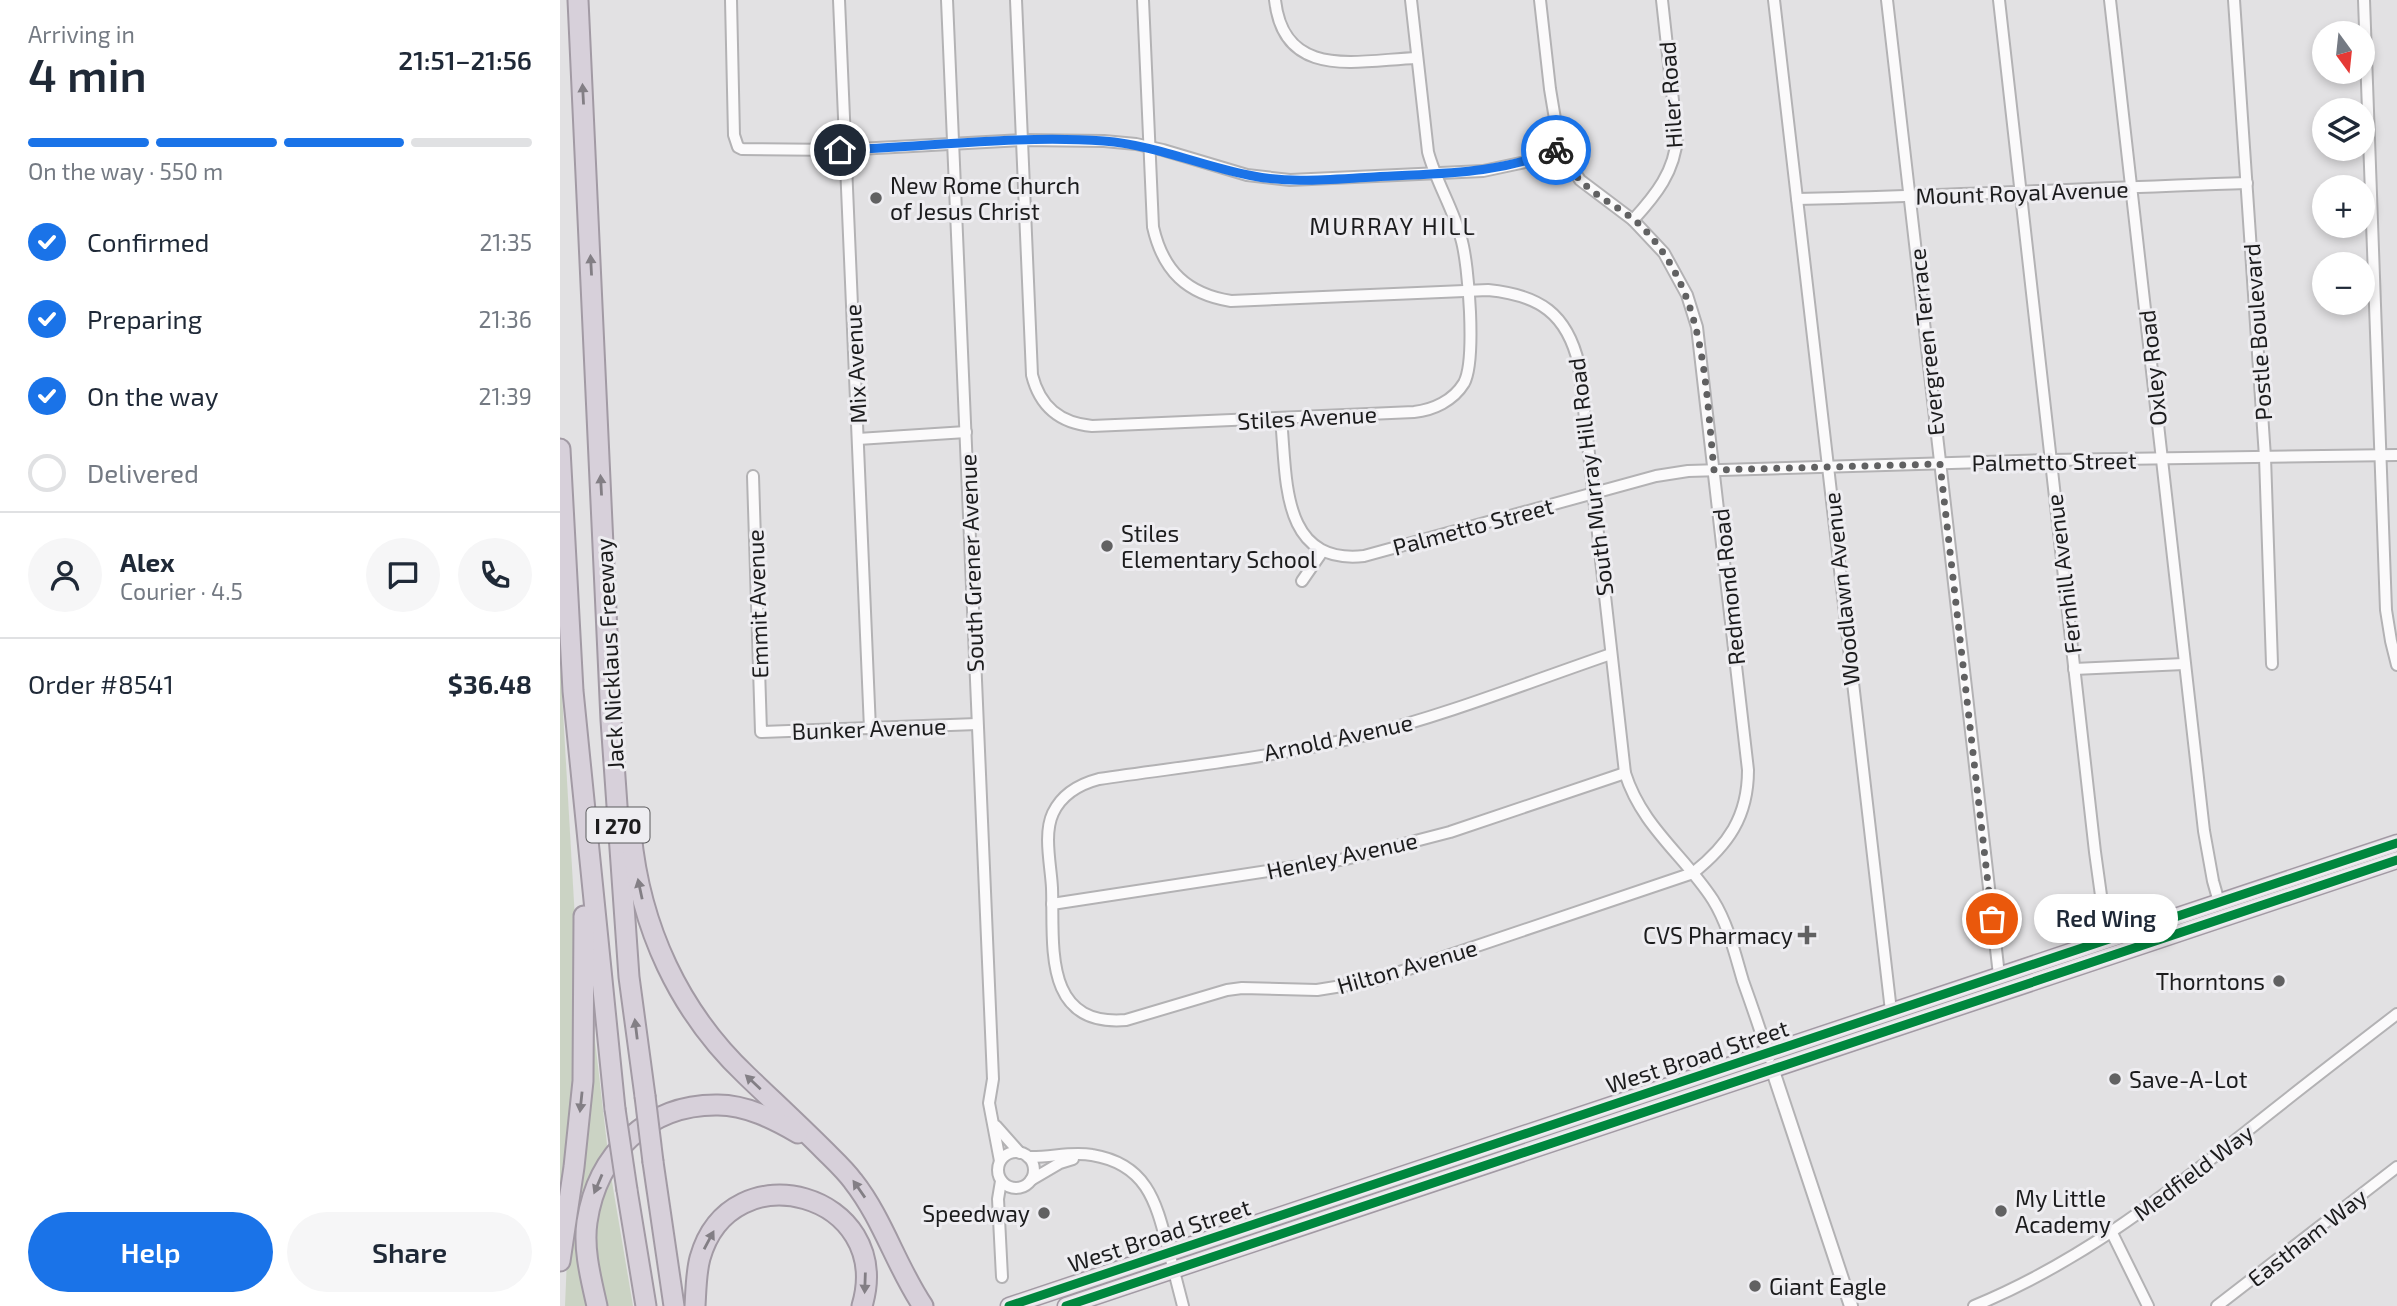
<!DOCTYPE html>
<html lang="en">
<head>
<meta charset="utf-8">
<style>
	:root { --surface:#fff; --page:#f6f6f7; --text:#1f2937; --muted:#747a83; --line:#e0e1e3; --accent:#1a73e8 }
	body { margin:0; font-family:"Exo 2",sans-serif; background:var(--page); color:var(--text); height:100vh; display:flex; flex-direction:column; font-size:26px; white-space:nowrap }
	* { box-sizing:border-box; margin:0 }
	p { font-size:23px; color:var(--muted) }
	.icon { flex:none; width:38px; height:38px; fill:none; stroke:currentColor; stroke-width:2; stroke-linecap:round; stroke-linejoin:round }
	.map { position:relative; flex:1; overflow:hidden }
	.panel { display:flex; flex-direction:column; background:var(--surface); width:560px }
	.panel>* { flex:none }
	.needle { width:46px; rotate:165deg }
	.fabs { position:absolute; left:1752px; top:21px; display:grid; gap:14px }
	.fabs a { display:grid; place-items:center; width:63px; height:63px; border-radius:50%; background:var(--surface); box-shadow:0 4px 10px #0003; font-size:35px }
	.pin { position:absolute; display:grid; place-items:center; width:60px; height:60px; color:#fff; margin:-30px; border:4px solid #fff; border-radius:50%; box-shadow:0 2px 7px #0007 }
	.courier { position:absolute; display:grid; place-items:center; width:70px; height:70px; margin:-35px; border:5px solid #1a73e8; border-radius:50%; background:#fff; color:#222; box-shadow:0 2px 9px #0007 }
	.bubble { position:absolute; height:49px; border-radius:24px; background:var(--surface); box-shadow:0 4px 10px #0003; font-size:23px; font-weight:600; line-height:49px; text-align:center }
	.headline em { font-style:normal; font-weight:600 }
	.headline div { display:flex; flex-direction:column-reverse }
	.headline { display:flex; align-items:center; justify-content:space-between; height:119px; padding:0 28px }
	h1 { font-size:46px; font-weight:600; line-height:52px }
	.bar { display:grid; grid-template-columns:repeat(4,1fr); gap:10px 7px; align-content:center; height:84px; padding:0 28px }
	.bar i { height:9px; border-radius:5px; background:var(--line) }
	.bar .on { background:var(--accent) }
	.bar p { grid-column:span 4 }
	.line { display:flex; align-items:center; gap:18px; padding:0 28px; border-top:2px solid var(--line) }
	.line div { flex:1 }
	.round { display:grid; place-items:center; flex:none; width:74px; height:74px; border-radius:37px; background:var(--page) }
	ol { padding:0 28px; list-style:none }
	li { display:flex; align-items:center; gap:21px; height:77px }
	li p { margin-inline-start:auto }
	li .icon { padding:7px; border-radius:50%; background:var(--accent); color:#fff; stroke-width:4 }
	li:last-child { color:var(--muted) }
	li i { width:38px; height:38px; border:4px solid var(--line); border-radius:50% }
	.action { display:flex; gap:14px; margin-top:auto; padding:14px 28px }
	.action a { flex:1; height:80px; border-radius:42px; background:var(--accent); color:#fff; font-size:28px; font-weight:600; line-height:80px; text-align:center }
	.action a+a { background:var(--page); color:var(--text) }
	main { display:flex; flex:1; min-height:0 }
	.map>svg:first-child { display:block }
</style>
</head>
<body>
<main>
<section class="panel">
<div class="headline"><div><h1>4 min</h1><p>Arriving in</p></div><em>21:51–21:56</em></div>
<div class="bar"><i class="on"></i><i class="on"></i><i class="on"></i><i></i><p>On the way · 550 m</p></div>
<ol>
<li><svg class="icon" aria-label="check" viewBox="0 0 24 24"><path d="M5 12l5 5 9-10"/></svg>Confirmed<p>21:35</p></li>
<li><svg class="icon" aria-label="check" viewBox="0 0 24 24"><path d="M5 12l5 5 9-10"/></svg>Preparing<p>21:36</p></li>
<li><svg class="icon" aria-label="check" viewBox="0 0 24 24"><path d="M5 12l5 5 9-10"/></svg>On the way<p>21:39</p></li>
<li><i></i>Delivered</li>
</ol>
<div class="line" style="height:126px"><a class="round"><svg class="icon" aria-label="person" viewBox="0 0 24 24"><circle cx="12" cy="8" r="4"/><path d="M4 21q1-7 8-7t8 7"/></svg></a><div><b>Alex</b><p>Courier · 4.5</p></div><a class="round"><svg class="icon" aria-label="chat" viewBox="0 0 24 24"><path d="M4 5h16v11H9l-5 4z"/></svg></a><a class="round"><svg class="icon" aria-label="phone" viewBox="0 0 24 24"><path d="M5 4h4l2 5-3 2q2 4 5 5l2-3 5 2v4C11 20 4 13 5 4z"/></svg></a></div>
<div class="line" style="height:91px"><div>Order #8541</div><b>$36.48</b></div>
<div class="action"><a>Help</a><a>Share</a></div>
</section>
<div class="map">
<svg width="1837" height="1306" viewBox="0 0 1837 1306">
	<rect width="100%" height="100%" fill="#e2e1e3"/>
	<g fill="#cbd3c4">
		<path d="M0,659L19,989V1086L0,1212Z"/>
		<path d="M31,1032H34L48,1153L34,1175L30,1306H5L7,1258Z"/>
		<path d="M50,1170L73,1306H42L34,1273L33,1212Z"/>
	</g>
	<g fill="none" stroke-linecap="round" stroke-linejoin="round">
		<defs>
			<g id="minor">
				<path d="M171,0L174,135L178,147L182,149L280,150L462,140L544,141L576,144L603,150L687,175L730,180L923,171L965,162L1000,149"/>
				<path d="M279,0L310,729"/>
				<path d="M387,0L433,1079L429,1103L440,1161"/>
				<path d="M456,0L472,375C480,407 500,423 532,426L854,412C873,410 893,401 904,383C916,361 909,264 901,238C893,208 876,182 868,152L851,0"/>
				<path d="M583,0L593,227C603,271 627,294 671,301L928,290C979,295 1007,313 1019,365L1065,773C1082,827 1124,855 1153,900C1168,924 1175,954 1183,981C1192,1006 1201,1032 1209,1058"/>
				<path d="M715,0C724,81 798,60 857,58"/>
				<path d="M980,0L990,89L1000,149L1020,180L1073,220L1104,253L1127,295L1137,327L1188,770C1188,817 1168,845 1133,873L813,981L757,990L682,988L667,990L566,1020C482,1027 494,945 492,888C491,866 483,834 493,813C502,794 520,784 539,779C627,766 717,757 802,736C887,715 969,682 1051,654"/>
				<path d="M1214,0L1331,1011"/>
				<path d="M1327,0L1439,975"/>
				<path d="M1439,0L1535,852L1547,939"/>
				<path d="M1550,0L1644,831L1653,881L1659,902"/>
				<path d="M1674,0L1705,457L1712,664"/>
				<path d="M1804,0L1826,610L1831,641L1837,665"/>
				<path d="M1237,199C1387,196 1537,188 1687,183"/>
				<path d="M1073,220C1096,195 1115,171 1117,137L1102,0"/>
				<path d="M721,419C727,478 720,565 804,556L1096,476L1128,471L1490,460L1837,455"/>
				<path d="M298,439L406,432"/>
				<path d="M193,476L201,732L417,724"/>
				<path d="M742,581L762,552"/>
				<path d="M1514,669L1624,664"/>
				<path d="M492,904L786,859L890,832L1065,773"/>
				<path d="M436,1126L460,1153"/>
				<circle cx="456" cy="1170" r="18"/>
				<path d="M468,1157C490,1158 511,1151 532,1155C587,1164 596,1202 608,1248C613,1268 618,1287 623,1306"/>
				<path d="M471,1180L500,1163L513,1159"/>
				<path d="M441,1181L438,1199L442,1277"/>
				<path d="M1552,1233L1588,1306"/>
				<path d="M1414,1306C1516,1264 1596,1202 1682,1135C1733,1094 1785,1054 1837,1014"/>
				<path d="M1657,1306L1837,1167"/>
			</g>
			<path id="tertiary" d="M1212,1068L1291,1306"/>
			<g id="primary">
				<path d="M449,1306L1837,843"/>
				<path d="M506,1306L1837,860"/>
			</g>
			<g id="motorway">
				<path d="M18,0L51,720L69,977L85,1096"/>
				<path d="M0,449L13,691L55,1109"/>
				<path d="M71,833C80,927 119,1012 187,1076C213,1101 239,1125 264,1150C274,1160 285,1170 293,1181C323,1219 336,1266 363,1306"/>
				<path d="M93,1162L114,1306"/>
				<path d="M67,1190L86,1306"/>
				<path d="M0,1261L14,1167L23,1081L24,916"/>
				<path d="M37,1306C31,1279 23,1249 27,1222C37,1154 88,1104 158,1105C186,1105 214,1119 238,1133"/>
				<path d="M135,1306C136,1290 136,1273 140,1258C171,1148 335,1194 302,1306"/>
			</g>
		</defs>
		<use href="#minor" stroke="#b3b2b4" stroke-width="14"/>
		<use href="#tertiary" stroke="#b3b2b4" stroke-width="16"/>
		<use href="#primary" stroke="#a29aa4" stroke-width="19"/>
		<use href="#motorway" stroke="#a29aa4" stroke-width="23"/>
		<use href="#minor" stroke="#fbfafb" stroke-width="10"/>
		<use href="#tertiary" stroke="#fbfafb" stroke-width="12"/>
		<use href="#primary" stroke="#e5e2e6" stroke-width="16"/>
		<use href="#motorway" stroke="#d7d0da" stroke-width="19"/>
		<defs>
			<g id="motorway-bridge">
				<path d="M85,1096L93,1162"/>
				<path d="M55,1109L67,1190"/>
			</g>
		</defs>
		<use href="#motorway-bridge" stroke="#a29aa4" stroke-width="23" stroke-linecap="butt"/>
		<use href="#motorway-bridge" stroke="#d7d0da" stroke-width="19"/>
		<defs>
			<g id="cycleway">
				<path d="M449,1306L1837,843"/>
				<path d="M506,1306L1837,860"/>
			</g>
		</defs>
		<use href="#cycleway" stroke="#eeedf1" stroke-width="13"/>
		<use href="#cycleway" stroke="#00873e" stroke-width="9"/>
	</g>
	<defs><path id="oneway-solid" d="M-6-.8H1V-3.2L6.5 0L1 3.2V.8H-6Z" transform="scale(1.75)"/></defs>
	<g fill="#837f85">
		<use href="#oneway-solid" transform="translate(23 94) rotate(-93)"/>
		<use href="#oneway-solid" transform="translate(31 265) rotate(-93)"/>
		<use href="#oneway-solid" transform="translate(41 485) rotate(-93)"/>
		<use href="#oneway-solid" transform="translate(80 889) rotate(-102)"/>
		<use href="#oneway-solid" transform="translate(76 1029) rotate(-97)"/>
		<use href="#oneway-solid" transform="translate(193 1082) rotate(-137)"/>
		<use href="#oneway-solid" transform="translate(21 1102) rotate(96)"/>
		<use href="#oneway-solid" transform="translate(38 1184) rotate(113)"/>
		<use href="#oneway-solid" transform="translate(299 1189) rotate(-125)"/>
		<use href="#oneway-solid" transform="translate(149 1240) rotate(-62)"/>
		<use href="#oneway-solid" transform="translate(305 1283) rotate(92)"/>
	</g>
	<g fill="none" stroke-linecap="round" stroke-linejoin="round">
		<path stroke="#616162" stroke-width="7" stroke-dasharray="0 12.6" d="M996,150L1000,149C1006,160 1011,171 1020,180C1037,198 1062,208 1080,225C1146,290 1145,383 1154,470L1380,464L1432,919"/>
		<path stroke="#1a73e8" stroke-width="9" d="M280,150C368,147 456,135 544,141C594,145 639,165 688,175C729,184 773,179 814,177C878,173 937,175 996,150"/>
	</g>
	<g fill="#616162" stroke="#eeedf1" stroke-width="2.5">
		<circle cx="316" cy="198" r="7"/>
		<circle cx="547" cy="546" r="7"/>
		<path d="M1243.5 924.5h7v7h7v7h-7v7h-7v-7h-7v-7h7z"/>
		<circle cx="1719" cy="981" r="7"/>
		<circle cx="1555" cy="1079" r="7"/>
		<circle cx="1441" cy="1211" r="7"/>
		<circle cx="484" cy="1213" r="7"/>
		<circle cx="1195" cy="1286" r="7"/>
	</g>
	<g text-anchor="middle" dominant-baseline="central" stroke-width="6" stroke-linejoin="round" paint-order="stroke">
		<rect fill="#eeedf1" stroke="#5b5b5d" stroke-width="2" x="26.5" y="807.5" width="63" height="35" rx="5"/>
		<g font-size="21" font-weight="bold" fill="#1c1c1d">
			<text x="58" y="825">I 270</text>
		</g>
		<g font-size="23" fill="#1c1c1d" stroke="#eeedf1">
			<text transform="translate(1110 95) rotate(-94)">Hiler Road</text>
			<text transform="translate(1462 192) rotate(-2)">Mount Royal Avenue</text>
			<text transform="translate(1697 332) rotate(-94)">Postle Boulevard</text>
			<text transform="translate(1366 342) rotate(-96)">Evergreen Terrace</text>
			<text transform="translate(295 364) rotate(-93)">Mix Avenue</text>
			<text transform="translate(1592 368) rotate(-96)">Oxley Road</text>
			<text transform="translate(747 417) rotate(-3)">Stiles Avenue</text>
			<text transform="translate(1494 461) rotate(-1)">Palmetto Street</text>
			<text transform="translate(1030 477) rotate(-97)">South Murray Hill Road</text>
			<text transform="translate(913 526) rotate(-15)">Palmetto Street</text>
			<text transform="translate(411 563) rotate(-92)">South Grener Avenue</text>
			<text transform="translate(1503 574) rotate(-97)">Fernhill Avenue</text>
			<text transform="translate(1168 587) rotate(-96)">Redmond Road</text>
			<text transform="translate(1281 589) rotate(-96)">Woodlawn Avenue</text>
			<text transform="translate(197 604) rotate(-92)">Emmit Avenue</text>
			<text transform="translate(49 654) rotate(-93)">Jack Nicklaus Freeway</text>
			<text transform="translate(309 728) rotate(-2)">Bunker Avenue</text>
			<text transform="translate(778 737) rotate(-12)">Arnold Avenue</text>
			<text transform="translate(782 855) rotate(-12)">Henley Avenue</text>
			<text transform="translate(847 966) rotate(-16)">Hilton Avenue</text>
			<text transform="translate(1137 1056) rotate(-18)">West Broad Street</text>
			<text transform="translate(1633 1172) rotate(-37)">Medfield Way</text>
			<text transform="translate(599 1235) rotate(-18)">West Broad Street</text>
			<text transform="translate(1747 1237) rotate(-38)">Eastham Way</text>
		</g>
		<g font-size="23" fill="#1c1c1d" stroke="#eeedf1" text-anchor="start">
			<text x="330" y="185">New Rome Church<tspan x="330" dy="26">of Jesus Christ</tspan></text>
			<text x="561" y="533">Stiles<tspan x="561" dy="26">Elementary School</tspan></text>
			<text x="1233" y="935" text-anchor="end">CVS Pharmacy</text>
			<text x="1705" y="981" text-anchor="end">Thorntons</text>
			<text x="1569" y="1079">Save-A-Lot</text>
			<text x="1455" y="1198">My Little<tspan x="1455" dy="26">Academy</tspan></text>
			<text x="470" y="1213" text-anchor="end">Speedway</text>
			<text x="1209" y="1286">Giant Eagle</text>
		</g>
		<g font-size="24" letter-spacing="2" fill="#1c1c1d" stroke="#eeedf1">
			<text x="833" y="225">MURRAY HILL</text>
		</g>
	</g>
</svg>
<div class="fabs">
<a><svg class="needle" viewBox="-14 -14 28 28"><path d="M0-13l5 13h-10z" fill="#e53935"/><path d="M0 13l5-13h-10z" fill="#747a83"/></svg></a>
<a><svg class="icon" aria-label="layers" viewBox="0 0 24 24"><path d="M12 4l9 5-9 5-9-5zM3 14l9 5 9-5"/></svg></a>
<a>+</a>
<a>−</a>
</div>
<div class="pin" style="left:1432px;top:919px;background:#ea580c"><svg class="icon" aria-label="bag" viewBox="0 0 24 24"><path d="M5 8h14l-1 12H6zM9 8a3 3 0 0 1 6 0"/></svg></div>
<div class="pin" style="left:280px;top:150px;background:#1f2937"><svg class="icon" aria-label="home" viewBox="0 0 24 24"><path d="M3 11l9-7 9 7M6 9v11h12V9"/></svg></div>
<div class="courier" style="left:996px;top:150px"><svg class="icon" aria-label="bike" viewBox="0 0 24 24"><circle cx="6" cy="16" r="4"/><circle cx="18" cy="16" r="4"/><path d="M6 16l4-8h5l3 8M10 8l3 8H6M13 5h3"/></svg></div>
<div class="bubble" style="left:1474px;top:894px;width:144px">Red Wing</div>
</div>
</main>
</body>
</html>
